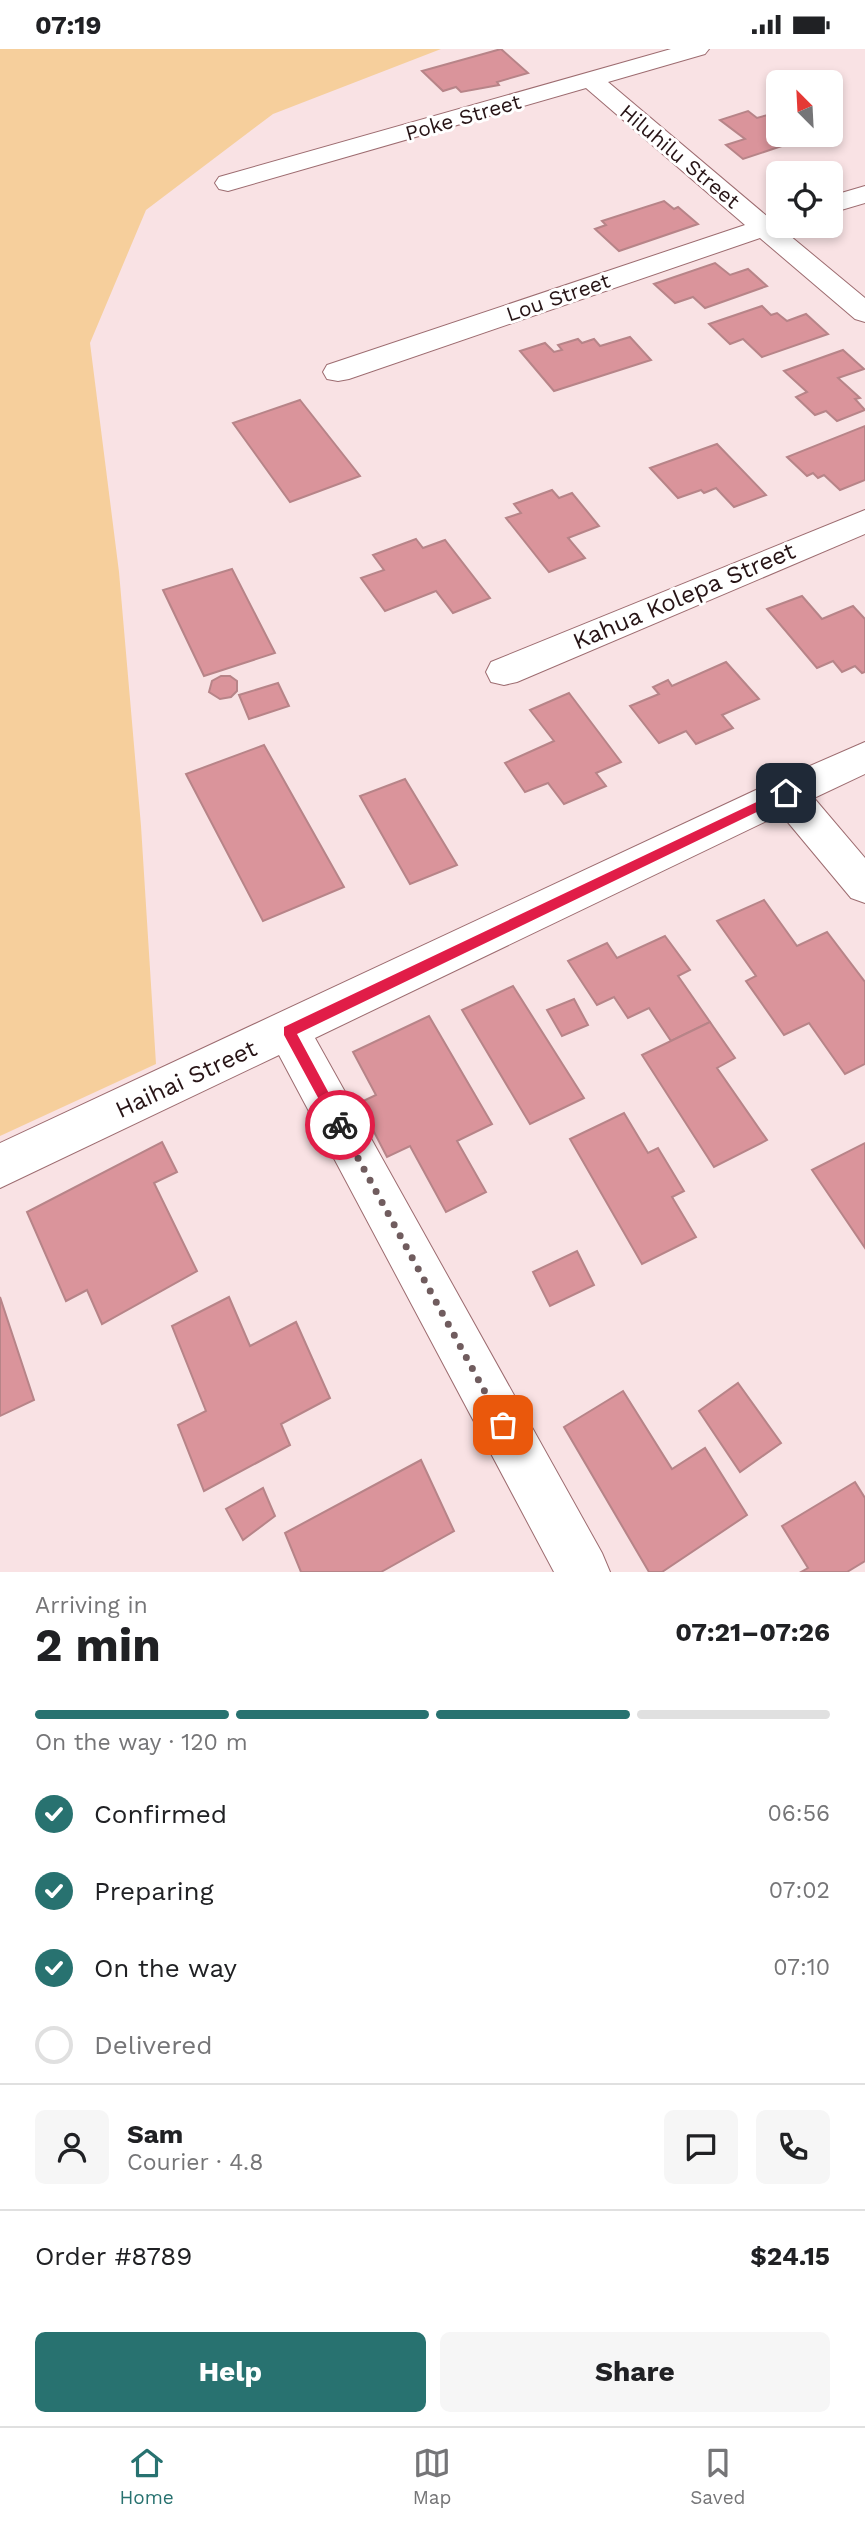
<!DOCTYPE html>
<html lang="en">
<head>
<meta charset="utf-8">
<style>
	:root { --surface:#fff; --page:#f6f6f6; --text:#202124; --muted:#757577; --line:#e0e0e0; --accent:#287270 }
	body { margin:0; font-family:"Work Sans",sans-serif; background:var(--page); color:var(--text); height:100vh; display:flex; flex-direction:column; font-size:26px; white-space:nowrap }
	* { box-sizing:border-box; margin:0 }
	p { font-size:23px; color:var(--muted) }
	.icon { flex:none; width:38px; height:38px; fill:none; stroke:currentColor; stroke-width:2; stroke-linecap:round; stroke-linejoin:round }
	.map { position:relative; height:1523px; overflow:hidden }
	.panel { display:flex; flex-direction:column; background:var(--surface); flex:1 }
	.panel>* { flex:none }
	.needle { width:46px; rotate:336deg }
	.tools { position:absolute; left:766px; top:21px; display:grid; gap:14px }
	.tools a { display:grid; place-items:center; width:77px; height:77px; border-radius:10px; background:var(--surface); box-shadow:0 4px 10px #0003; font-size:35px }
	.pin { position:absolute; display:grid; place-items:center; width:60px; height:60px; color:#fff; margin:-30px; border-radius:14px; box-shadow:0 4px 10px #0006 }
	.courier { position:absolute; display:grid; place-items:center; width:70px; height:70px; margin:-35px; border:5px solid #e11d48; border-radius:50%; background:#fff; color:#222; box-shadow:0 2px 9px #0007 }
	.head em { font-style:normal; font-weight:700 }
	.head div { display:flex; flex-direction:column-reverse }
	.head { display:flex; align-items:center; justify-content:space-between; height:119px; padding:0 35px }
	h1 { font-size:46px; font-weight:700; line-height:52px }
	.bar { display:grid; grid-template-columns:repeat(4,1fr); gap:10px 7px; align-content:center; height:84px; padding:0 35px }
	.bar i { height:9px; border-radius:5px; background:var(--line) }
	.bar .selected { background:var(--accent) }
	.bar p { grid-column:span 4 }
	.line { display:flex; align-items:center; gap:18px; padding:0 35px; border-top:2px solid var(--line) }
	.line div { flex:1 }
	.round { display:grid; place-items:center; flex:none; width:74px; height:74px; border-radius:10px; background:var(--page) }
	ol { padding:0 35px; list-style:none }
	li { display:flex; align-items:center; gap:21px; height:77px }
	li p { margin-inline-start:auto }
	li .icon { padding:7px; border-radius:50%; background:var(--accent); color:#fff; stroke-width:4 }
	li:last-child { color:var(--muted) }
	li i { width:38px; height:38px; border:4px solid var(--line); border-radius:50% }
	.primary-button { display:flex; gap:14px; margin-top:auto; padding:14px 35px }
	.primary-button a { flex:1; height:80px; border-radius:10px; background:var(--accent); color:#fff; font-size:28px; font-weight:700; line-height:80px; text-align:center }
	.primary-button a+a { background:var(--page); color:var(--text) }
	.status { display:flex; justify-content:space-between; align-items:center; height:49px; padding:0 35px; background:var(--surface); direction:ltr }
	.status svg { height:19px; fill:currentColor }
	.dock { display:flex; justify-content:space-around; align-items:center; height:98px; border-top:2px solid var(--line); background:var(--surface); font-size:19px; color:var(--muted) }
	.dock a { display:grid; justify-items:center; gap:4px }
	.dock .selected { color:var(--accent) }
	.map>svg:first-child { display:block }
</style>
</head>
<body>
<div class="status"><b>07:19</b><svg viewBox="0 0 49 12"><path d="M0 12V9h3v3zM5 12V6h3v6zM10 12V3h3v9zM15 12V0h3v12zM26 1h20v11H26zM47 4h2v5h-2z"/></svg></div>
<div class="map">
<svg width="865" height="1523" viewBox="0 0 865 1523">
	<rect width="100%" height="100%" fill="#f9e2e4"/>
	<path fill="#f6cf9c" d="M0,0H441L273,65L146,161L90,294L119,523L141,777L156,1015L0,1087Z"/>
	<g fill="#da949b" stroke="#b78488" stroke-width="2">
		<path d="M501,0L528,24L497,33L499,36L461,43L456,38L443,42L422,22Z"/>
		<path d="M748,62L757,69L771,65L779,70V79L773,81L791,94L743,110L726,96L745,90L720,71Z"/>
		<path d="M664,152L674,160L678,158L698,175L619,202L595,180L606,176L602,172Z"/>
		<path d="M715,214L730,226L748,220L767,237L705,259L693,248L675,254L654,235Z"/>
		<path d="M762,257L771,266L777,264L787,272L806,265L828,285L762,308L743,290L730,295L709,275Z"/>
		<path d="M630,288L651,311L554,342L520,302L545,294L554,303L562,301L558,296L578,290L582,294L594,290L600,297Z"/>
		<path d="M843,301L864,320L838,329L860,349L855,350L865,361L837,372L826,362L815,366L796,348L807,343L784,322Z"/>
		<path d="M300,351L360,427L290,453L233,374Z"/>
		<path d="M865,377V431L840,441L824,426L818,429L813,424L807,427L787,408Z"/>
		<path d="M717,395L766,446L734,458L716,439L704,444L701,441L678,449L650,419Z"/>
		<path d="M552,441L559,449L572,444L599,477L568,489L585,509L549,523L506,469L521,464L514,455Z"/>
		<path d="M416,490L423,499L445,491L490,549L453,564L436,542L385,562L361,529L384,521L373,506Z"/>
		<path d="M232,520L275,604L204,627L163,541Z"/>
		<path d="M802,547L822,570L853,557L865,570V623L862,624L855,617L842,623L833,612L817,619L767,560Z"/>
		<path d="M726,613L759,650L722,666L733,679L696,695L686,682L659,694L630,657L659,645L653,638L668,631L672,637Z"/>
		<path d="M221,627H230L237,632V642L231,648L220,650L209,643L212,632Z"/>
		<path d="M278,634L289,657L249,670L239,646Z"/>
		<path d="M569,644L621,713L596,724L606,737L564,755L548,734L525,743L505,714L554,692L530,661Z"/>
		<path d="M264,696L344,838L263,872L186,725Z"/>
		<path d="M405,730L457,816L410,835L360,747Z"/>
		<path d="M764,851L797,897L827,883L865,933V1015L845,1025L809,974L784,986L746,932L756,927L717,872Z"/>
		<path d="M665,887L690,921L678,927L710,973L671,992L649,959L628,969L614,948L597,956L568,912L607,894L617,909Z"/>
		<path d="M513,937L584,1049L530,1075L462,961Z"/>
		<path d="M574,950L588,976L562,987L547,961Z"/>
		<path d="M429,967L492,1075L457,1092L486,1143L446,1163L410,1097L387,1108L359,1054L376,1046L353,1003Z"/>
		<path d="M710,973L735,1009L717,1019L767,1091L714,1118L642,1006Z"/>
		<path d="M624,1064L648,1104L658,1099L684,1142L672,1148L696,1188L642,1215L570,1090Z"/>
		<path d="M162,1093L177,1123L154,1134L197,1222L102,1275L87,1241L66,1252L27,1163Z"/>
		<path d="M865,1094V1199L812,1121Z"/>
		<path d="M577,1202L594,1236L550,1257L533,1223Z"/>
		<path d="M0,1248L34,1351L0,1367Z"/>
		<path d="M229,1248L250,1297L296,1273L330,1349L281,1375L290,1396L204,1442L178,1376L206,1362L172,1277Z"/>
		<path d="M738,1334L781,1394L740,1423L699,1362Z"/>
		<path d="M623,1342L672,1420L705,1399L747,1466L662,1523H649L564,1378Z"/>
		<path d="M421,1411L454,1482L381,1523H301L285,1484Z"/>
		<path d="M855,1433L865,1449V1512L847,1523H801L808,1519L782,1477Z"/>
		<path d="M263,1439L275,1467L243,1491L226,1460Z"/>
	</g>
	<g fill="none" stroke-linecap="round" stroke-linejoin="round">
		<defs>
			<g id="minor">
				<path d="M671,0H709L705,5L608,33L768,168L779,165V177H790L783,181L865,249V273L855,270L760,189L349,330L338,332L327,330L323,323L327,316L745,176L586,39L228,142L219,140L215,134L219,128Z"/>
				<path d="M865,137V154L831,164V147Z"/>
				<path d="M865,461V485L517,633L504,636L491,633L486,623L491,613Z"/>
				<path d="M865,693V725L814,749L865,809V854L851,849L781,765L315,989L602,1504L610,1523H554L279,1006L0,1139V1094L773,733Z"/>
			</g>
		</defs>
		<use href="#minor" stroke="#9d6c70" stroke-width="2"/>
		<use href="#minor" fill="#fff" fill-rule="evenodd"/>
	</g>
	<path fill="#e11d48" d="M786,739L790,740V747L297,985L346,1076L340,1082L335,1080L284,986V978Z"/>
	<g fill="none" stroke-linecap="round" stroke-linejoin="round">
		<path stroke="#705c5e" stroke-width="7" stroke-dasharray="0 12.6" d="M340,1076L503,1376"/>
	</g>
	<g text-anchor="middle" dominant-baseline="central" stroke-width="6" stroke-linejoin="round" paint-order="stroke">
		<g font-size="21" fill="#271416" stroke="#fff">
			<text transform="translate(463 68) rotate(-16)">Poke Street</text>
			<text transform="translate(680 107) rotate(40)">Hiluhilu Street</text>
			<text transform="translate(558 248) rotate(-19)">Lou Street</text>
		</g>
		<g font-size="24" fill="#271416" stroke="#fff">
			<text transform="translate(684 547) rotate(-23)">Kahua Kolepa Street</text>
			<text transform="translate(186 1030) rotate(-25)">Haihai Street</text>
		</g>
	</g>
</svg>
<div class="tools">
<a><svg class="needle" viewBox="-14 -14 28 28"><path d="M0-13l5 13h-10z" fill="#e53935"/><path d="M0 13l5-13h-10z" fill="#757577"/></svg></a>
<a><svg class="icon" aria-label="locate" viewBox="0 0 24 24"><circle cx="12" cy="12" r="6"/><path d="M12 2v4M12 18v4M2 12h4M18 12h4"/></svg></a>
</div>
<div class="pin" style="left:503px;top:1376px;background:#ea580c"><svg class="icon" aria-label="bag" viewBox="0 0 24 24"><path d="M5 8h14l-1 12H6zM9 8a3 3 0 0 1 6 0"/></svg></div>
<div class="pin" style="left:786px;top:744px;background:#1f2937"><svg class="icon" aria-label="home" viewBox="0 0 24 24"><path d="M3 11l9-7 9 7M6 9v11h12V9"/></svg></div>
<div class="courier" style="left:340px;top:1076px"><svg class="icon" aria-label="bike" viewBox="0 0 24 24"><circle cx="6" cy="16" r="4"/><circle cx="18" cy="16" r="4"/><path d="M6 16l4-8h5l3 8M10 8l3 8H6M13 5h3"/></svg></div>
</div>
<section class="panel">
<div class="head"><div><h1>2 min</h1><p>Arriving in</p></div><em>07:21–07:26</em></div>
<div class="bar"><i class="selected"></i><i class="selected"></i><i class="selected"></i><i></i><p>On the way · 120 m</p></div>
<ol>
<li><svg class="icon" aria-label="check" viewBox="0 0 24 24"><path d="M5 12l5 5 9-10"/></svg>Confirmed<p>06:56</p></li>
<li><svg class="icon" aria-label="check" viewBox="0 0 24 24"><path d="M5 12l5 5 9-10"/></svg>Preparing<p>07:02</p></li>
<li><svg class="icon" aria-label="check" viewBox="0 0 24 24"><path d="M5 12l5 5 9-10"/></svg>On the way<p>07:10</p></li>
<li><i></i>Delivered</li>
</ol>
<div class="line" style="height:126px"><a class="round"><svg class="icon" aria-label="person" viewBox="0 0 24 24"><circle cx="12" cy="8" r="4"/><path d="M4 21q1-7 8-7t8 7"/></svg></a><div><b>Sam</b><p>Courier · 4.8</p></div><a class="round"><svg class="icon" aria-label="chat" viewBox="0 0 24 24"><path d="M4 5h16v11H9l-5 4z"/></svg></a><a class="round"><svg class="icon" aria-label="phone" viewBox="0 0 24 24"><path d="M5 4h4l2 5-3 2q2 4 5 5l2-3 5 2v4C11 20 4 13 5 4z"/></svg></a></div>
<div class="line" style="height:91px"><div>Order #8789</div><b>$24.15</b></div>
<div class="primary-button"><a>Help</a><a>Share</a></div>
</section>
<nav class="dock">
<a class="selected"><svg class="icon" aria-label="home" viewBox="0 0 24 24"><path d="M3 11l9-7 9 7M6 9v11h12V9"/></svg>Home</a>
<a><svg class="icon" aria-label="map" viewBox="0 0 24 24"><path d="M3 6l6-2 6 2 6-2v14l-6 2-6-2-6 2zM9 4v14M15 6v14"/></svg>Map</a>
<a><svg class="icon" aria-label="saved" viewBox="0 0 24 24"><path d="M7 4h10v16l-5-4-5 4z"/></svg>Saved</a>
</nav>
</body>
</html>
